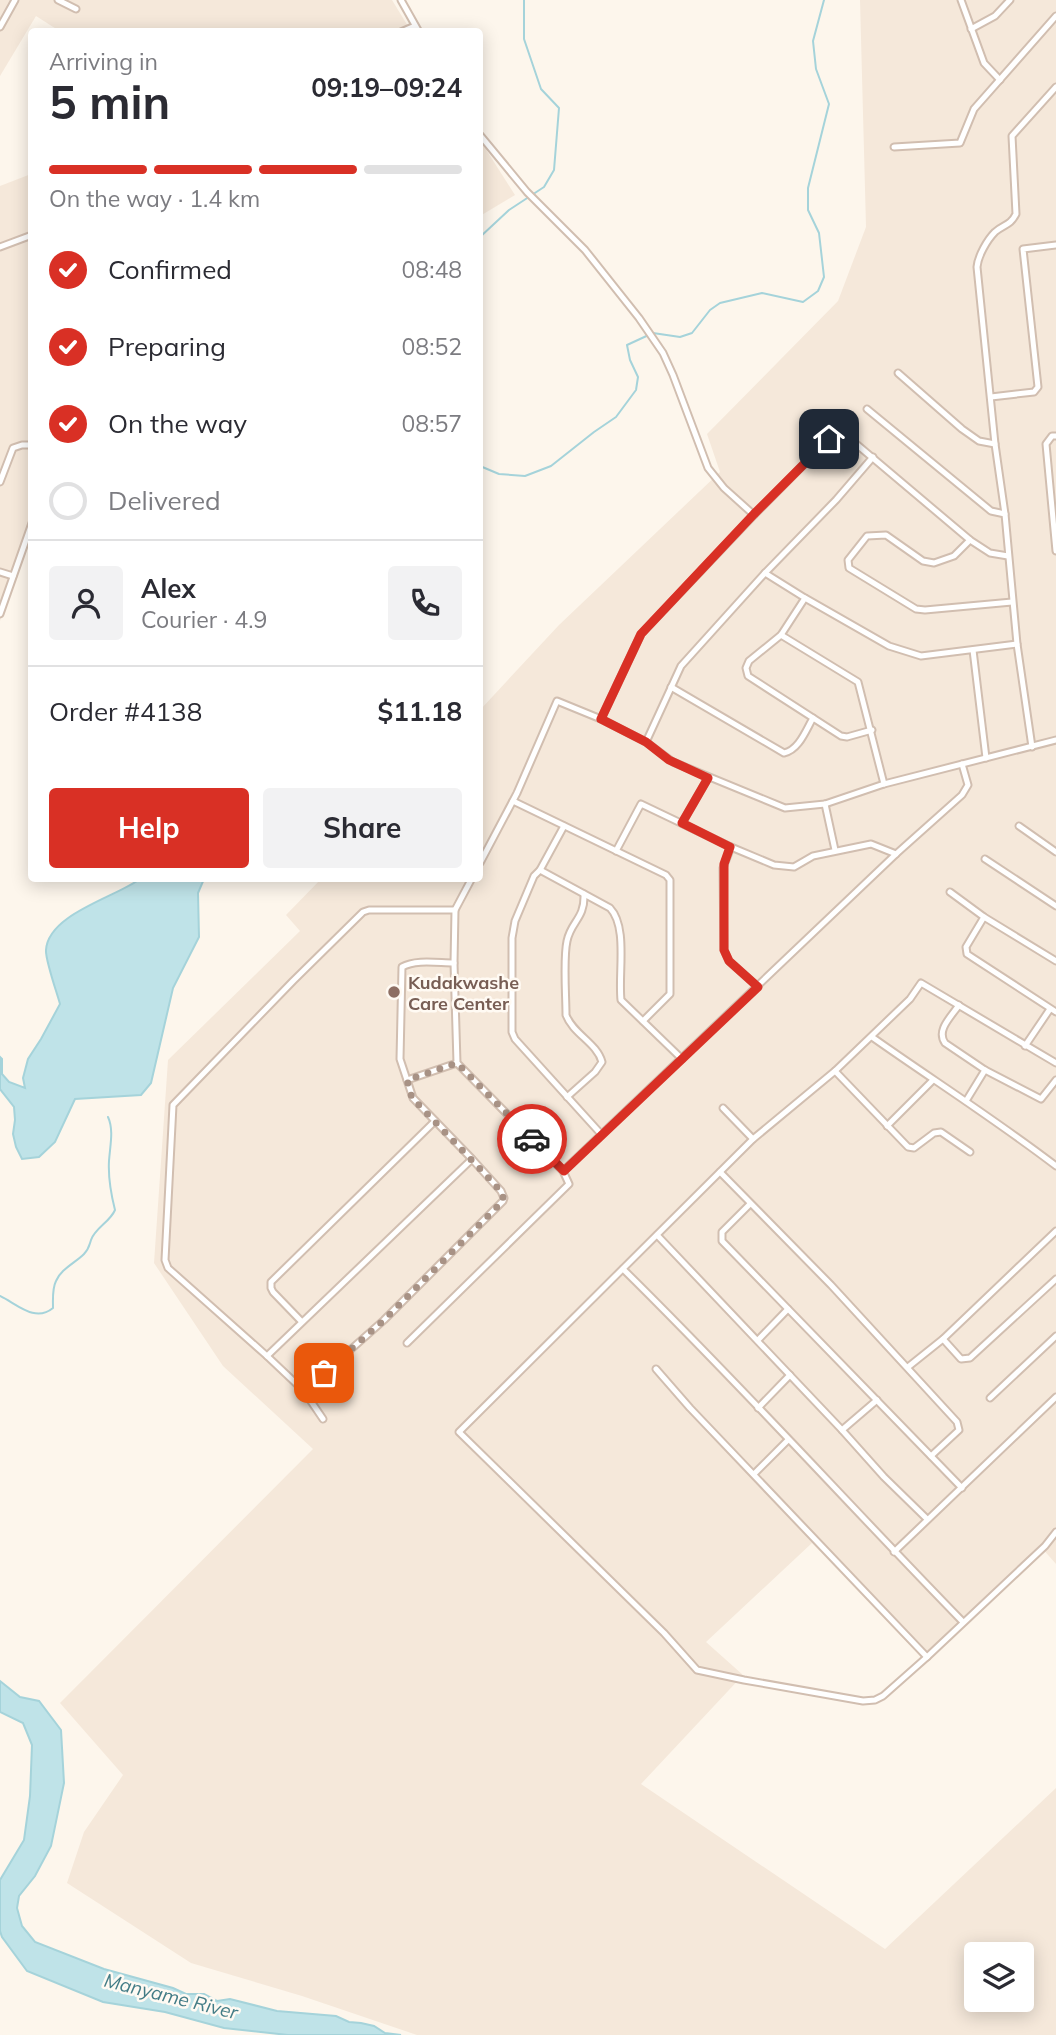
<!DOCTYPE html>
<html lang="en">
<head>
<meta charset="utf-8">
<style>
	:root { --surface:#fff; --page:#f2f2f3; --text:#2b2b33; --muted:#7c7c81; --line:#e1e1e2; --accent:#d93025 }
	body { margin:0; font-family:Mulish,sans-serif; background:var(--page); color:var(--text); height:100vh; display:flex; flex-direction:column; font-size:26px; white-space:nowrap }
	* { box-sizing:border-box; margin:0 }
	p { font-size:23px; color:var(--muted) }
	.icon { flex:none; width:38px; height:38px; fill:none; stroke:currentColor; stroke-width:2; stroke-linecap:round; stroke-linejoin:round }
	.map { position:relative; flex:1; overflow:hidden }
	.drawer { position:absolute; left:28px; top:28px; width:455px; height:854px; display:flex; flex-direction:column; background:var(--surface); border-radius:7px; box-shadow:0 4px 18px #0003 }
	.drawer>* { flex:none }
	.controls { position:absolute; left:964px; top:1942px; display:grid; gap:14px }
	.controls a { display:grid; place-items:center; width:70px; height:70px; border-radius:7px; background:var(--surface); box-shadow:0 4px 18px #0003; font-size:35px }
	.pin { position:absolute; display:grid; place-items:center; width:60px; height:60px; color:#fff; margin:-30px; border-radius:14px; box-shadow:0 4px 10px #0006 }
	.courier { position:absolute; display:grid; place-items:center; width:70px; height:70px; margin:-35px; border:5px solid #d93025; border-radius:50%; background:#fff; color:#222; box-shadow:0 2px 9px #0007 }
	.headline em { font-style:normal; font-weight:700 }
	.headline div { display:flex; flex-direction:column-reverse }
	.headline { display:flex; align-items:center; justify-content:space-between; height:119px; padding:0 21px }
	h1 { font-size:46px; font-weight:700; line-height:52px }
	.bar { display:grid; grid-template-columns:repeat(4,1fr); gap:10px 7px; align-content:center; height:84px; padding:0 21px }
	.bar i { height:9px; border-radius:5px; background:var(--line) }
	.bar .active { background:var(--accent) }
	.bar p { grid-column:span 4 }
	.line { display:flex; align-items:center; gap:18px; padding:0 21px; border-top:2px solid var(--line) }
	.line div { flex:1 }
	.round { display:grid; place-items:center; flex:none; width:74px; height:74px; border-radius:7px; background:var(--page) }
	ol { padding:0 21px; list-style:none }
	li { display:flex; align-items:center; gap:21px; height:77px }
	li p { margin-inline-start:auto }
	li .icon { padding:7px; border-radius:50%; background:var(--accent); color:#fff; stroke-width:4 }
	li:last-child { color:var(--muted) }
	li i { width:38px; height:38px; border:4px solid var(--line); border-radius:50% }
	.button { display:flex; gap:14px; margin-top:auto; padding:14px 21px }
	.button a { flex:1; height:80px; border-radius:7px; background:var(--accent); color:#fff; font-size:28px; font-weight:700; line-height:80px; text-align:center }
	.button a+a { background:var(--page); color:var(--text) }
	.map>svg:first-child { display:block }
</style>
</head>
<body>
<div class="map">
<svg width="1056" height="2035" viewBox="0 0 1056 2035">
	<rect width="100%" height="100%" fill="#fdf6ec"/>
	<g fill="#f5e8da" fill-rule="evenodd">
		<path d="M0,0H392L411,31L61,32L36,16L0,76Z"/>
		<path d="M860,0H1056V1564L1041,1547L921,1657L812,1543L706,1642L743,1675L641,1784L885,1949L1056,1788V2035H417L302,1996L191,1963L67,1883L84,1832L123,1775L60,1703L313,1449L223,1366L154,1263L168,1060L300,931L286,915L321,879L480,878V710L559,625L720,472L707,434L838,301L866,227ZM976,1955H1022V2000H976Z"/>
		<path d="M480,140L515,195L480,216Z"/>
		<path d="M31,174V532L0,621V186Z"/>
	</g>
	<g fill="#bfe3e8" stroke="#a5d3da" stroke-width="2">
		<path d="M140,879H204L198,893L199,937L173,988L151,1083L141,1095L75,1099L55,1142L39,1157L22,1159L16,1147L13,1134L15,1120L14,1107L0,1089V1057L2,1059V1074L9,1082L25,1088L23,1078L28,1059L41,1039L60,1004C57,993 45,959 46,950C48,914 116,897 140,879Z"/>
		<path d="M0,1681L20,1697L39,1701L61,1730L64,1783L51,1846L35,1876L19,1896L17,1908L22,1926L35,1942L104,1969L173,1988L186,1994H204L217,2001L230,1999L277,2011L336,2016L349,2022L361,2023L374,2026L385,2033L401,2035H288L224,2028L165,2012L103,2002L27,1971L2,1937L0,1931V1880L24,1840L30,1796L32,1745L23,1723L0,1712Z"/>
	</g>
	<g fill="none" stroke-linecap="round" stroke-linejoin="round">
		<g stroke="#a5d3da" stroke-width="2">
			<path d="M480,237L509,210L544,187L554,170L559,108L541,89L524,39V0"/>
			<path d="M480,466L499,474L525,476L551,466L594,432L616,417L636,390L638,377L630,360L627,345L653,333L680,337L692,333L710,310L720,303L762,293L803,302L818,291L824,277L819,233L808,210V188L829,104L816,69L813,41L824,0"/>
			<path d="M0,1296C17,1304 35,1323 53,1308C53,1299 52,1289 56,1281C61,1269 75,1263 84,1254C89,1249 89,1246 91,1240C95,1228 110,1222 115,1210C111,1194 108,1178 109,1161C110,1146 114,1130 108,1117"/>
		</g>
		<defs>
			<g id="street">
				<path d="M58,0L76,9"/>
				<path d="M401,0L419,32"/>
				<path d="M961,0L984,63L1000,80"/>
				<path d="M0,27L15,0"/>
				<path d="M971,29L995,16L1010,0"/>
				<path d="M401,32L415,26"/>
				<path d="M480,135L527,192L585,250L639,318L663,353L673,375L708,468L724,488L754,515"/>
				<path d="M894,147L960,143L974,109L1056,16"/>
				<path d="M0,247L32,235"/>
				<path d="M898,373L962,429L979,441L995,444"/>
				<path d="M991,397L1034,392L1038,387L1023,249L1056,245"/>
				<path d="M867,409L991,511L1005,514"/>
				<path d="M1056,436H1052L1046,444L1056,551"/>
				<path d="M0,482L13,448L22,445H32"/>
				<path d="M970,540L954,556L934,563L923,561L886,535L867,536L848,560L849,568L916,609L925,610L1012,602"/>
				<path d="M0,572L13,576"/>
				<path d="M765,573L805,598L889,646L921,656L1017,644"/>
				<path d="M805,598L781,635L749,661L746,668L748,676L841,736L847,737L872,730"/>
				<path d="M0,614L32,523"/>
				<path d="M781,635L858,682L884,784"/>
				<path d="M973,650L986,758"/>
				<path d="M671,687L784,753C799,750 806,730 813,718"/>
				<path d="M601,719L641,634L754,515L829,439L842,432L970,540L990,553L1008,556"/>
				<path d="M646,742L681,666L765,573L836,500L873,457"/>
				<path d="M1032,747L1017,644L1005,514L995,444L977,267C978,256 987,240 995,232C1004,224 1010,226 1016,214L1012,136L1056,87"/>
				<path d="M513,801L666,875L670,880V994L643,1021"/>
				<path d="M825,804L835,850"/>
				<path d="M682,823L708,778"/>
				<path d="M564,826L540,870L534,876L515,921L512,938V1032L515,1039L601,1134"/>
				<path d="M1019,826L1056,852"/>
				<path d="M731,847L723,868L724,950L729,961L758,987"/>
				<path d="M616,851L641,804L731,847L774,865L794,867L813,856L871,844L896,854"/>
				<path d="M985,859L1056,906"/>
				<path d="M480,863L517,793L557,701L601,719L646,742L673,762L785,808L825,804L884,784L1056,740"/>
				<path d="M540,870L610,908C628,927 618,973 621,1000L682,1059"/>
				<path d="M950,892L984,917L1056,961"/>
				<path d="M984,917L966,947L967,954L1056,1012"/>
				<path d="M959,1005C951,1017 936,1030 945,1043L985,1070L1041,1099L1056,1080"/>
				<path d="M872,1037C933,1080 996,1120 1056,1166"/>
				<path d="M1025,1046L1050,1009"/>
				<path d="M835,1071L908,1147L914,1148L934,1133L941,1132L970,1152"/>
				<path d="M407,1080L457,1063"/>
				<path d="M567,1097L595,1072L602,1062C597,1043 573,1034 566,1015C566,995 563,959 567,941C571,921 585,919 584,894"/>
				<path d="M966,1101L985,1070"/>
				<path d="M723,1108L753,1139L459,1432L664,1633L697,1670L744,1680L863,1701L875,1700L883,1696L927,1657L1045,1546L1056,1532"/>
				<path d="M887,1126L933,1080"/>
				<path d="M753,1139L835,1071L910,999L921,983L1056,1063"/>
				<path d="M563,1171L896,854L962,795L968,785L962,764"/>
				<path d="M720,1172L831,1285L957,1422L959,1430L931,1456"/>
				<path d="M750,1204L722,1232V1241L962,1488"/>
				<path d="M657,1235L842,1430L884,1477L927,1519"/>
				<path d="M623,1269C739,1383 849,1505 963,1622"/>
				<path d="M301,1321L273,1292L271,1288V1282L435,1121"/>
				<path d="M943,1339L961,1359L970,1358L1056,1279"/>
				<path d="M758,1340L788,1309"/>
				<path d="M407,1343L569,1184L563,1171L457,1063L454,963L455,910L472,878"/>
				<path d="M267,1356L472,1159"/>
				<path d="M908,1367L943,1339L1056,1231"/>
				<path d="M656,1369L690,1408L927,1657"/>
				<path d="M304,1391L267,1356L168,1268L165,1260L173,1105L293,981L363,912L369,910H455"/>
				<path d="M990,1398L1056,1336"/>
				<path d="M758,1408L790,1375"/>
				<path d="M323,1419L304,1391L384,1320L503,1201L504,1198L501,1191L472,1159L413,1098L400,1059L402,967C416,959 438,963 454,963"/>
				<path d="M842,1430L877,1400"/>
				<path d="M754,1474L788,1440"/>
				<path d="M894,1552L1056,1397"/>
			</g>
		</defs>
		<use href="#street" stroke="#d1beb0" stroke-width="9"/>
		<use href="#street" stroke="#fff" stroke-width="5"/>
	</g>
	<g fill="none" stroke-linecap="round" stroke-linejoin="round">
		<path stroke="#a89285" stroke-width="7" stroke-dasharray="0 12.6" d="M324,1373L384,1320L503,1201V1194L486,1175L416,1102L412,1098L407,1080L457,1063L532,1139"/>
		<path stroke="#d93025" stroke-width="9" d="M532,1139L564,1171L758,987L729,961L724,950V864L730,847L682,823L708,778L669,760L646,742L601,719L641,634L754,514L829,439"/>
	</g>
	<circle fill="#8d6e63" stroke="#fffaf3" stroke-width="2.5" cx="394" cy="992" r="7"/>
	<g text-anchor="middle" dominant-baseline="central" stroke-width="5" stroke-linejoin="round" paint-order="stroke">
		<g font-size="18" font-weight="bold" fill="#785e54" stroke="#fffaf3" text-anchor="start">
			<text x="408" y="982">Kudakwashe<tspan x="408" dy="21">Care Center</tspan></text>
		</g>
		<g font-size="19" font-style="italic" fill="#437c86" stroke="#fffaf3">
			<text transform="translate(171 1996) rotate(14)">Manyame River</text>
		</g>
	</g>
</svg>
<div class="controls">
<a><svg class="icon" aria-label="layers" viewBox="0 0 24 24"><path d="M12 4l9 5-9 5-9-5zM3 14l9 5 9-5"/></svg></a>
</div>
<div class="pin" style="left:324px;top:1373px;background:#ea580c"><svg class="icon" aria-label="bag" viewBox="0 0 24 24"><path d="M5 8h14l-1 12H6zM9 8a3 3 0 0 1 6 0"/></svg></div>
<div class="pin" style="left:829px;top:439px;background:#1f2937"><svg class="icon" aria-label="home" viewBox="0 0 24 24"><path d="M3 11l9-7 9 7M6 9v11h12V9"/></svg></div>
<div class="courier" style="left:532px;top:1139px"><svg class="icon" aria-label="car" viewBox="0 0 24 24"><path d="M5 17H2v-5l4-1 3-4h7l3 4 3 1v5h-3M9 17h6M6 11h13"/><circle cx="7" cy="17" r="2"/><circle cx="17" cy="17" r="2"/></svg></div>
<section class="drawer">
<div class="headline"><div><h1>5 min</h1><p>Arriving in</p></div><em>09:19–09:24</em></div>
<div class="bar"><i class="active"></i><i class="active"></i><i class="active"></i><i></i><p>On the way · 1.4 km</p></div>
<ol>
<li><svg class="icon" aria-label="check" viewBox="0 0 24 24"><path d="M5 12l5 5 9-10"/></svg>Confirmed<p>08:48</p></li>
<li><svg class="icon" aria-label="check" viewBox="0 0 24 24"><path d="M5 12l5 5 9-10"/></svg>Preparing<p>08:52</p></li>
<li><svg class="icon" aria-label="check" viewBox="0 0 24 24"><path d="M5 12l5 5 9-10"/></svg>On the way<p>08:57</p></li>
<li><i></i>Delivered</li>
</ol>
<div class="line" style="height:126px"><a class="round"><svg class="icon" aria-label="person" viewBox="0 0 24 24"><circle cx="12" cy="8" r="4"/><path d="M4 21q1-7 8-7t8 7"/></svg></a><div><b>Alex</b><p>Courier · 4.9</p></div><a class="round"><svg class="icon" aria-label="phone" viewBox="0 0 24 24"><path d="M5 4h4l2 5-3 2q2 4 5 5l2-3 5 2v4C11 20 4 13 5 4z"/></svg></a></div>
<div class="line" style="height:91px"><div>Order #4138</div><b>$11.18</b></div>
<div class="button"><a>Help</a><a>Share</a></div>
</section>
</div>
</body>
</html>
